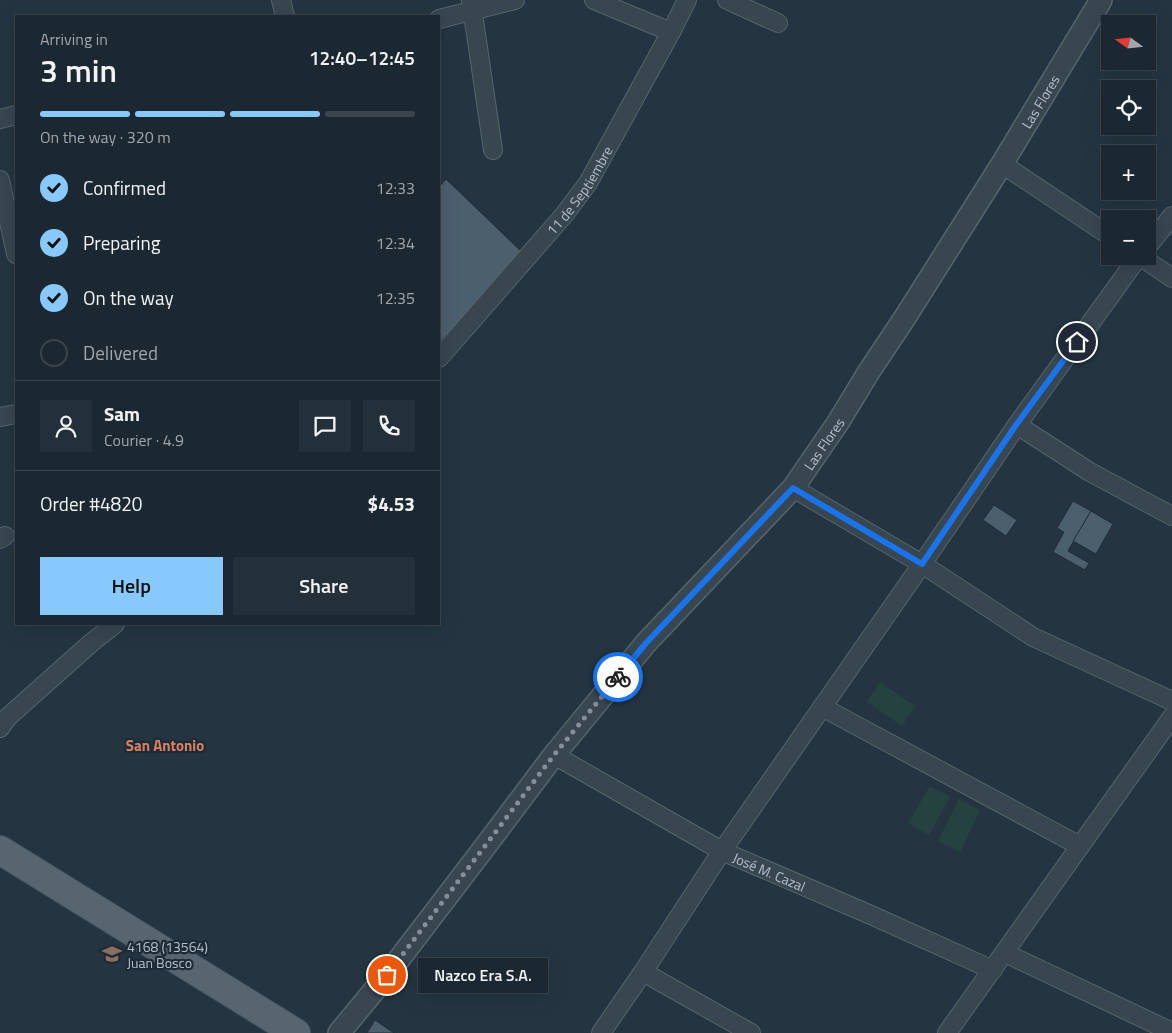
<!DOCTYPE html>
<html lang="en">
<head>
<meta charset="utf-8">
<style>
	:root { --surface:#1b2831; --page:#243039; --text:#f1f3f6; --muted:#a0a6ab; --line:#39444d; --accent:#87c8fd }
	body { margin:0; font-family:"Titillium Web",sans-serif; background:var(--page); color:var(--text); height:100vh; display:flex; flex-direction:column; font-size:19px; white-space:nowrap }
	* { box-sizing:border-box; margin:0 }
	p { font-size:16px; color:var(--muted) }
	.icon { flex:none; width:28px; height:28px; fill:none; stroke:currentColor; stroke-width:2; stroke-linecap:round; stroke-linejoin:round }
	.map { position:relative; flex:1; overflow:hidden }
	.sheet { position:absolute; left:15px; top:15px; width:425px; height:610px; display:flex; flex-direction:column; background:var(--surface); border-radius:0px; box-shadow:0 5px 20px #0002,0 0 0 1px var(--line) }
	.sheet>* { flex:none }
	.needle { width:32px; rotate:285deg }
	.buttons { position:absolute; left:1101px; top:15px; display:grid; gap:10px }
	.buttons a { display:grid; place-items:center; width:55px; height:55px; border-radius:0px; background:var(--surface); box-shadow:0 5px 20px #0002,0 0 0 1px var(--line); font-size:25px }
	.pin { position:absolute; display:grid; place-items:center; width:42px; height:42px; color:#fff; margin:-21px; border:2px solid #fff; border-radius:50%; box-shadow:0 1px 5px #0007 }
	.courier { position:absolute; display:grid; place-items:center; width:50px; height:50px; margin:-25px; border:4px solid #1a73e8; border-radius:50%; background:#fff; color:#222; box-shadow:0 1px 6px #0007 }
	.bubble { position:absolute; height:35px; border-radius:0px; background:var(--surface); box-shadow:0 5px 20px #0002,0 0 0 1px var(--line); font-size:16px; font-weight:600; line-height:35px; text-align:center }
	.headline em { font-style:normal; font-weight:600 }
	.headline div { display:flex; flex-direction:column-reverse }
	.headline { display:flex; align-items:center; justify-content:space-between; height:85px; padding:0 25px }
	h1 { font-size:32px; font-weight:600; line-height:38px }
	.bar { display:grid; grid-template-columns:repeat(4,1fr); gap:8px 5px; align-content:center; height:60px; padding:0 25px }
	.bar i { height:6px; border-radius:4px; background:var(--line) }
	.bar .active { background:var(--accent) }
	.bar p { grid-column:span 4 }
	.line { display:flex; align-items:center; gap:12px; padding:0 25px; border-top:1px solid var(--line) }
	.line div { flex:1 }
	.round { display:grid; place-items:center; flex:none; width:52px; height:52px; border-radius:0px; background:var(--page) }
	ol { padding:0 25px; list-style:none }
	li { display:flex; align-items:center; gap:15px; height:55px }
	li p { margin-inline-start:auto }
	li .icon { padding:5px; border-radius:50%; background:var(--accent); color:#111; stroke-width:4 }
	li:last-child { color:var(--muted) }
	li i { width:28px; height:28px; border:2px solid var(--line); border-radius:50% }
	.cta { display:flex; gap:10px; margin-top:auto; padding:10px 25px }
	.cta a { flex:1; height:58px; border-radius:0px; background:var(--accent); color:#111; font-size:20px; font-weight:600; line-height:58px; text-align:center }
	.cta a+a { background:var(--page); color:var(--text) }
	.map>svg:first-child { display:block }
</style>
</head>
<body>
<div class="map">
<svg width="1172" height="1033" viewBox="0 0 1172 1033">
	<rect width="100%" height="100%" fill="#243541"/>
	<g fill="#264240">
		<path d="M880,682L915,706L902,726L867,702Z"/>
		<path d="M930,786L950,797L929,835L908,823Z"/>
		<path d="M959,799L980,810L960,852L938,841Z"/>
	</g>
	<g fill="#4c5f6c" stroke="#1f2d38">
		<path d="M446,179L524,254L439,343V187Z"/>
		<path d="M1073,501L1091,511L1068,551L1089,563L1085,570L1053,552L1064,532L1057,528Z"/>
		<path d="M994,505L1017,520L1006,536L983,520Z"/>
		<path d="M1091,511L1113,524L1096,554L1073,541Z"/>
		<path d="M375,1020L394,1033H367Z"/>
	</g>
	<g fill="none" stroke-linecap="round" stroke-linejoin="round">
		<defs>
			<g id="minor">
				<path d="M281,0L285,16"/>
				<path d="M471,0L493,150"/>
				<path d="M594,0L671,32"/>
				<path d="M727,0L778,23"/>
				<path d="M439,19L515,0"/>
				<path d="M0,119L16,115"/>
				<path d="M1002,164L1110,236"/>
				<path d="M0,180L16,254"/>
				<path d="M1148,246L1172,216"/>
				<path d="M1140,256L1172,278"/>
				<path id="s1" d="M439,358L564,215L588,183L671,32L687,0"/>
				<path d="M0,417L16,414"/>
				<path d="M1017,425L1090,472L1172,516"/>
				<path d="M793,488L922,564L1033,637L1172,701"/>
				<path d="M0,539L5,536"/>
				<path d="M822,707L1080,846"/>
				<path d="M0,728L8,717L91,643L115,624"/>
				<path id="s2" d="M554,755L722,851L871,915L993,970"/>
				<path d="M1005,953L1172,1032"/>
				<path d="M643,972L751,1033"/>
				<path d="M601,1033L643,972L722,851L922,564L1017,425L1139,256"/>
				<path d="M947,1033L1172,717"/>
			</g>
			<g id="tertiary">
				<path id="s3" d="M339,1033L387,975L484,848L554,755L646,643L793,488L839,421L868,373L904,319L1002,164L1101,0"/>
			</g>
			<path id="primary" d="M0,850L296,1033"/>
		</defs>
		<use href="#minor" stroke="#56646e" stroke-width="20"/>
		<use href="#tertiary" stroke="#56646e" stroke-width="24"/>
		<use href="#primary" stroke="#44525c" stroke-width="30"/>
		<use href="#minor" stroke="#384650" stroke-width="18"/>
		<use href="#tertiary" stroke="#384650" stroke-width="21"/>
		<use href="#primary" stroke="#566570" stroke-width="28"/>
	</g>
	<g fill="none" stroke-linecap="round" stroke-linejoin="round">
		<path stroke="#82909b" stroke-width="5" stroke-dasharray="0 9" d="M387,975L554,755L618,677"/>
		<path stroke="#1a73e8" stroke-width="6" d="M618,677L646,643L793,488L922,564L1016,425L1077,342"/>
	</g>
	<defs>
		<symbol id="school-bare" viewBox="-9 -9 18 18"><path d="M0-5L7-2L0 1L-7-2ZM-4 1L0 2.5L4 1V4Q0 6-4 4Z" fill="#8d6e63" stroke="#1d2b36" stroke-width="2.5" paint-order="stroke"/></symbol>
	</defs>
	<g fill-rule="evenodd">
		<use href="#school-bare" x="98" y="940" width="28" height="28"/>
	</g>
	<g text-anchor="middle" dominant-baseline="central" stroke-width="4.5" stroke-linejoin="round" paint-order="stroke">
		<g font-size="14" fill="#b4c1cb" stroke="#1d2b36">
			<text stroke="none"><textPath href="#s3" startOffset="1169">Las Flores</textPath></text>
			<text stroke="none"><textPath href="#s1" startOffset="219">11 de Septiembre</textPath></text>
			<text stroke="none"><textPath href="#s3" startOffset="764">Las Flores</textPath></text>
			<text stroke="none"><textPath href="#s2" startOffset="245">José M. Cazal</textPath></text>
		</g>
		<g font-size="14" fill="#b4c1cb" stroke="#1d2b36" text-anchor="start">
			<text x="127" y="946">4168 (13564)<tspan x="127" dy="16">Juan Bosco</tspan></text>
		</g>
		<g font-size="15" font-weight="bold" fill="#db8160" stroke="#1d2b36">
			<text x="165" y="745">San Antonio</text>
		</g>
	</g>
</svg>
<div class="buttons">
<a><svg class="needle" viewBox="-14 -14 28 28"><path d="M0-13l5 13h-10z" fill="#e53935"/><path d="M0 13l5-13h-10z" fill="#a0a6ab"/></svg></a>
<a><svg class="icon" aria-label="locate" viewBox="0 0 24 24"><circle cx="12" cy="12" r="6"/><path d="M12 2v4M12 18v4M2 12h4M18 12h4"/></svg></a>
<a>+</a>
<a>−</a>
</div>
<div class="pin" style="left:387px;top:975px;background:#ea580c"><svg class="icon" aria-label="bag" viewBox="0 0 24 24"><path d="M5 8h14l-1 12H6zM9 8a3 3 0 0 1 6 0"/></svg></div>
<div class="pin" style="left:1077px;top:342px;background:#1f2937"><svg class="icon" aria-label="home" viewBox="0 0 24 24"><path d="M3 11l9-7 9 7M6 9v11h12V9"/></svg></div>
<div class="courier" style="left:618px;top:677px"><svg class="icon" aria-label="bike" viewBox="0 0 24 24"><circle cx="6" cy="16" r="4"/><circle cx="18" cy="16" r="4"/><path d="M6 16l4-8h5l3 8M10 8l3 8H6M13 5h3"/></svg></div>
<div class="bubble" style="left:418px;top:958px;width:130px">Nazco Era S.A.</div>
<section class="sheet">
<div class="headline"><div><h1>3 min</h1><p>Arriving in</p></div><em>12:40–12:45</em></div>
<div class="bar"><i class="active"></i><i class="active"></i><i class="active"></i><i></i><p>On the way · 320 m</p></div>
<ol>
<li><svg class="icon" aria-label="check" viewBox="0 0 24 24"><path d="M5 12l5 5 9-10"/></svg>Confirmed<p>12:33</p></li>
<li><svg class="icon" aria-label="check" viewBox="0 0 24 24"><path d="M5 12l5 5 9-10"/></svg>Preparing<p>12:34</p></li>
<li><svg class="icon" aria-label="check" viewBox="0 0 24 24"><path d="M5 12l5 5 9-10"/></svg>On the way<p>12:35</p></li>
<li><i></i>Delivered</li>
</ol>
<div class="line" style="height:90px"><a class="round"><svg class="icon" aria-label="person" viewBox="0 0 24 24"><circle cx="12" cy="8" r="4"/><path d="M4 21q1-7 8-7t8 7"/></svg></a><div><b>Sam</b><p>Courier · 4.9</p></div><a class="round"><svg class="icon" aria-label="chat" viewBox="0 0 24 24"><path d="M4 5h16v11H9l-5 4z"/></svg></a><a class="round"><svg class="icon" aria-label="phone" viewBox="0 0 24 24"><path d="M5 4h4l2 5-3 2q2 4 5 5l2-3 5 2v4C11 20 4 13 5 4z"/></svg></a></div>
<div class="line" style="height:65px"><div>Order #4820</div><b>$4.53</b></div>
<div class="cta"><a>Help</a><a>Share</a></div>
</section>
</div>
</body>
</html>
